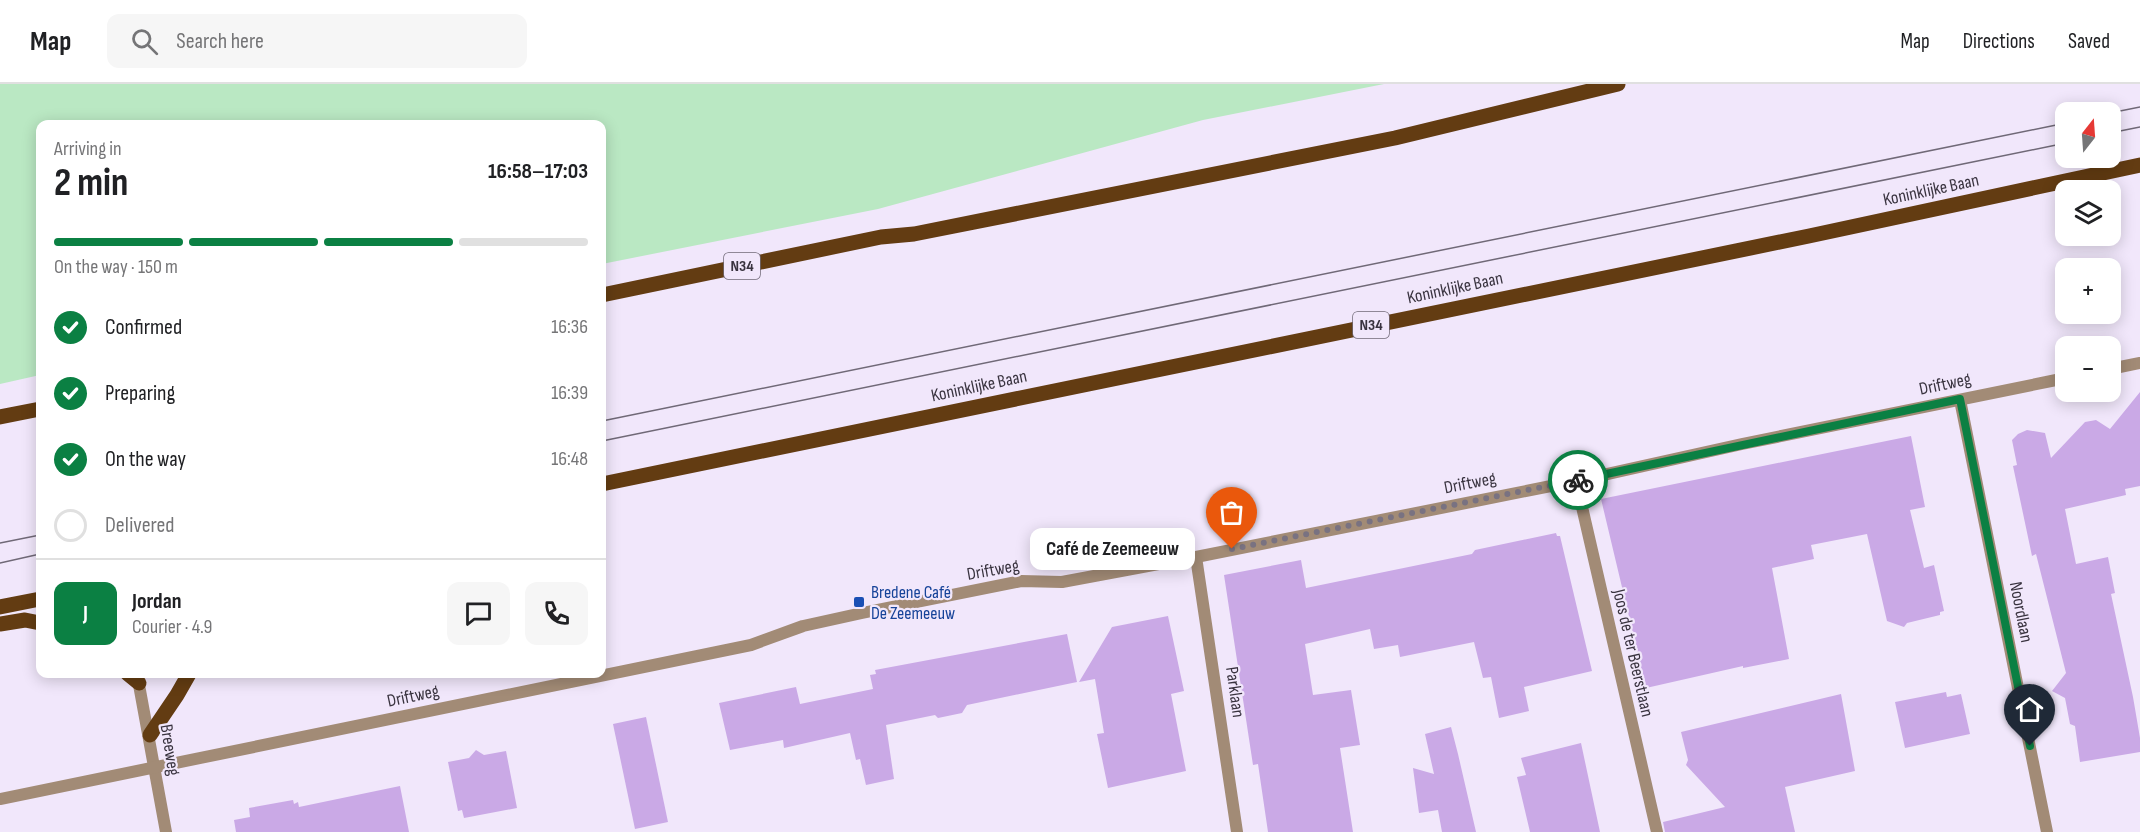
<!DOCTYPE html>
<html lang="en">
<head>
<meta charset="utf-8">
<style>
	:root { --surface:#fff; --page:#f6f6f6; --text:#202124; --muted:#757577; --line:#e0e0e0; --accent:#0b8043 }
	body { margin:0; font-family:"Sofia Sans Condensed",sans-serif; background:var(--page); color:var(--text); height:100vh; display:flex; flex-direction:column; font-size:22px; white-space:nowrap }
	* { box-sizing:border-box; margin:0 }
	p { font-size:20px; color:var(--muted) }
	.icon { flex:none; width:33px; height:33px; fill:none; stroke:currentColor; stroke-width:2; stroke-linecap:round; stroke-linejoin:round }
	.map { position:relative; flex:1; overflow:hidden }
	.panel { position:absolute; left:36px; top:36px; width:570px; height:558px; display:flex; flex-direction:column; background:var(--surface); border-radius:12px; box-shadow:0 3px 15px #0003 }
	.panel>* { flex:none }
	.needle { width:39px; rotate:17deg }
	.fabs { position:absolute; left:2055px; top:18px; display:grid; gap:12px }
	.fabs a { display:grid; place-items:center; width:66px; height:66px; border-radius:12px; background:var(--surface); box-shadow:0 3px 15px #0003; font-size:30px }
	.pin { position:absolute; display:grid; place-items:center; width:51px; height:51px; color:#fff; margin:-62px -26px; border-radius:50% 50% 50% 0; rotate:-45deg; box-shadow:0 0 6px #0007 }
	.pin .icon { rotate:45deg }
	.courier { position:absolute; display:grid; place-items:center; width:60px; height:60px; margin:-30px; border:4px solid #0b8043; border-radius:50%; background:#fff; color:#222; box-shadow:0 2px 8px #0007 }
	.bubble { position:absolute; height:42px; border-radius:12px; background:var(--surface); box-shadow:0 3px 15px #0003; font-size:20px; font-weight:700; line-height:42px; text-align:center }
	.head em { font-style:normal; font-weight:700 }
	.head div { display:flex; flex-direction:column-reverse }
	.head { display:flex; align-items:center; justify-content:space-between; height:102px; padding:0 18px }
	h1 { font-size:39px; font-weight:700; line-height:45px }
	.bar { display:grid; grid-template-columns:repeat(4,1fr); gap:9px 6px; align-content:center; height:72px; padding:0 18px }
	.bar i { height:8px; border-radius:4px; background:var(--line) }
	.bar .active { background:var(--accent) }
	.bar p { grid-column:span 4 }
	.line { display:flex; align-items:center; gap:15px; padding:0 18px; border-top:2px solid var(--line) }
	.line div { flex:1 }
	.round { display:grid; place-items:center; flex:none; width:63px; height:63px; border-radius:12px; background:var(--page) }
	ol { padding:0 18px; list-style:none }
	li { display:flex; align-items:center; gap:18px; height:66px }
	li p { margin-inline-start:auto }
	li .icon { padding:6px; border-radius:50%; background:var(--accent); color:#fff; stroke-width:4 }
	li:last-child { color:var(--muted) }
	li i { width:33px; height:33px; border:3px solid var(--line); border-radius:50% }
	header { display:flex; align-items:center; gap:36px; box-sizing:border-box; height:84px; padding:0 30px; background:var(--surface); border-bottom:2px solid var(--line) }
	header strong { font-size:28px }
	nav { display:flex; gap:33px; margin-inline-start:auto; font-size:21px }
	.search { width:420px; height:54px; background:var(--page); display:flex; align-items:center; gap:15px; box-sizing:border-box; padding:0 21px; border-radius:12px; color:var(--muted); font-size:22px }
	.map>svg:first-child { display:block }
</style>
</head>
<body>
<header>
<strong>Map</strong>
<div class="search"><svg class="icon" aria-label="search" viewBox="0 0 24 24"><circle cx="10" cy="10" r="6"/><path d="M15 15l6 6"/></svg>Search here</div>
<nav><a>Map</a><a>Directions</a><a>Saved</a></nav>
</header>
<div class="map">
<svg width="2140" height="748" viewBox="0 0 2140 748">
	<rect width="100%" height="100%" fill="#f1e7fb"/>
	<path fill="#bae8c3" d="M0,0H1384L1203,36L878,125L602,180V40H40V291L0,300Z"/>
	<g fill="#caa9e6">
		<path d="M2140,308V402L2125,405L2126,411L2065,425L2076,480L2108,473L2115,509L2111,510L2133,613L2140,654V668L2080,678L2075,642L2070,640L2065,614L2052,607L2066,589L2036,470L2032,472L2013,382L2017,381L2012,356L2018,350L2027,346L2045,349L2051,374L2085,338L2096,336L2110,345Z"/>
		<path d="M1911,352L1925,423L1910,426L1924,484L1934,481L1944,527L1940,528V531L1907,539L1904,543L1887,537L1867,450L1811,461L1814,475L1772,484L1789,575L1743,584V582L1646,604L1601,415Z"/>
		<path d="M1556,449L1557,452H1560L1592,587L1524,603L1529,627L1499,634L1491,593L1483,594L1474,558L1400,573L1398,561L1374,565L1370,545L1305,560L1313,611L1351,606L1360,661L1340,664L1353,748H1268L1258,680L1253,681L1224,491L1301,476L1306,504L1472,470L1475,466Z"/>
		<path d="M1168,532L1184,607L1171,610L1186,687L1108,704L1097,650L1104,649L1095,595L1079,598L1112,543Z"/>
		<path d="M1067,550L1077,598L967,621L962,629L938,634L935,631L886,641L894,695L866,701L860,675L856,676L850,649L784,664L783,656L730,666L719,619L796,603L800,620L873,605L870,591L876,590L875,586Z"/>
		<path d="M1946,608L1947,613L1961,610L1970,650L1905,664L1895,618Z"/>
		<path d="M1841,610L1855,687L1785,703L1795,748H1665L1663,738L1725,723L1686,681L1688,676L1681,648Z"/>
		<path d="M646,633L668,738L635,745L613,640Z"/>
		<path d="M1451,643L1458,670L1476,748H1442L1438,726L1419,729L1413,684L1434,690L1425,650Z"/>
		<path d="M1581,659L1600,748H1530L1517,693L1526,691L1521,674Z"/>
		<path d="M476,666L484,671L506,667L517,724L464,734L462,726L458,727L448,678L469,674Z"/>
		<path d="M400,702L409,748H236L234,736L250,733L249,724L293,716L294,720L298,718L299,723Z"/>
	</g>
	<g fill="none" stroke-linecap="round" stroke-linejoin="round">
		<g stroke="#a28b76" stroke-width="12">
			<path d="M1960,316L2047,748"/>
			<path d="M1576,397L1657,748"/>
		</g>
		<g stroke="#a28b76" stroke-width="12">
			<path d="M2110,285L2140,279"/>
			<path d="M1196,473L1237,748"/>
			<path d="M137,590L166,748"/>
			<path d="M0,715L751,561L803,542L862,529L1021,497L1062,498L1196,473L1576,397L1742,360L2066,294"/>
		</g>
		<g stroke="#633c12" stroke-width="15">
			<path d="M602,211L881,153L914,150L1395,54L1618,0"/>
			<path d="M0,333L40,325"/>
			<path d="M602,400L1809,152L2140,81"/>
			<path d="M0,523L40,515"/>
			<path d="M0,540L25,536L40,539"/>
			<path d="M128,590L139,599"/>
			<path d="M150,651L177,611L189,590"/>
		</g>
		<g stroke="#706977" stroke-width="1.5">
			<path d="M2110,29L2140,23"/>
			<path d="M2110,49L2140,43"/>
			<path d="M602,337L2066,39"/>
			<path d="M602,357L2066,59"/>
			<path d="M0,459L40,451"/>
			<path d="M0,479L40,470"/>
		</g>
	</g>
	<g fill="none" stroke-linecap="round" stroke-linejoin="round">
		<path stroke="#797281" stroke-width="6" stroke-dasharray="0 10.8" d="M1232,465L1578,396"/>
		<path stroke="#0b8043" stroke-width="8" d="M1578,396L1960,315L2030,662"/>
	</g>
	<rect fill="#1a4fb4" stroke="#f1e7fb" stroke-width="2" x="853" y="512" width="12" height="12" rx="3"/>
	<g text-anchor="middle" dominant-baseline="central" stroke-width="4.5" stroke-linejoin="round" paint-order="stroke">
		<g fill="#f1e7fb" stroke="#706977" stroke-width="1.5">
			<rect x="724" y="169" width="36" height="26" rx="4.5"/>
			<rect x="1353" y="228" width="36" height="26" rx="4.5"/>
		</g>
		<g font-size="16" font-weight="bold" fill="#39333f">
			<text x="742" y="182">N34</text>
			<text x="1371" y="241">N34</text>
		</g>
		<g font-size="18" fill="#39333f" stroke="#f1e7fb">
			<text transform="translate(1931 106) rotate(-12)">Koninklijke Baan</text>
			<text transform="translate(1455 204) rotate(-12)">Koninklijke Baan</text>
			<text transform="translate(1945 300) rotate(-12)">Driftweg</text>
			<text transform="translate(979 302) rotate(-12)">Koninklijke Baan</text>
			<text transform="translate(1470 399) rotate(-11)">Driftweg</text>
			<text transform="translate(993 486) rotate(-10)">Driftweg</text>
			<text transform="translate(2021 528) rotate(79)">Noordlaan</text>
			<text transform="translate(1633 569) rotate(77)">Joos de ter Beerstlaan</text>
			<text transform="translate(1235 608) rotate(82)">Parklaan</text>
			<text transform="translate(413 612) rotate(-12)">Driftweg</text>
			<text transform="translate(170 666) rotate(81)">Breeweg</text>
		</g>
		<g font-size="18" fill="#164399" stroke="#f1e7fb" text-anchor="start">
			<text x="871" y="508">Bredene Café<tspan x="871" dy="21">De Zeemeeuw</tspan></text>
		</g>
	</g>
</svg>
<div class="fabs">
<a><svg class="needle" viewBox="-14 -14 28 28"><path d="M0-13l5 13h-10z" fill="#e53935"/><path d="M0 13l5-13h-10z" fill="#757577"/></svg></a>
<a><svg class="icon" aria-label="layers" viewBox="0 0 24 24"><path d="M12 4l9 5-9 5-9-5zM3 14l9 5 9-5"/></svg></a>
<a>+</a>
<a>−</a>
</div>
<div class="pin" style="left:1232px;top:465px;background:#ea580c"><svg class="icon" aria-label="bag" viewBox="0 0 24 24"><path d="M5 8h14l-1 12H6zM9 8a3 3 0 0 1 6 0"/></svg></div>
<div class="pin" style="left:2030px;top:662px;background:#1f2937"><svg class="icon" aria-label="home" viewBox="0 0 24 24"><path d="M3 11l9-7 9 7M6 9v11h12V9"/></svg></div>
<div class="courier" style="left:1578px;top:396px"><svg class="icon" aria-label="bike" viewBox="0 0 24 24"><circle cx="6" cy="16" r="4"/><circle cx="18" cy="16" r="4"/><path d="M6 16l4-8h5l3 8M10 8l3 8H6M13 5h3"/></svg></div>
<div class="bubble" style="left:1030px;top:444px;width:165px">Café de Zeemeeuw</div>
<section class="panel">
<div class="head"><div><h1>2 min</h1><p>Arriving in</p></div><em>16:58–17:03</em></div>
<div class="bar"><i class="active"></i><i class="active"></i><i class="active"></i><i></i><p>On the way · 150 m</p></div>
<ol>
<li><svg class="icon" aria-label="check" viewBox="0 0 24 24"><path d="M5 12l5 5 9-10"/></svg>Confirmed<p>16:36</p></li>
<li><svg class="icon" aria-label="check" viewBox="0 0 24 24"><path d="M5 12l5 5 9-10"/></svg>Preparing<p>16:39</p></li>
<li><svg class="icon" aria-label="check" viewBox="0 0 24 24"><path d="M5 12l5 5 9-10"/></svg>On the way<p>16:48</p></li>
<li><i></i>Delivered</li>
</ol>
<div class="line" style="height:108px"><b class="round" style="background:var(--accent);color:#fff">J</b><div><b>Jordan</b><p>Courier · 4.9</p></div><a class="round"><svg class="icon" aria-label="chat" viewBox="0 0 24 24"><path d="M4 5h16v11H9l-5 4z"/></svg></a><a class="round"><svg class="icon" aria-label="phone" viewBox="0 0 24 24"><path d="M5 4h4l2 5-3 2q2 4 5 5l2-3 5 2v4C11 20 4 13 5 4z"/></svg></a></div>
</section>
</div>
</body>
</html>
